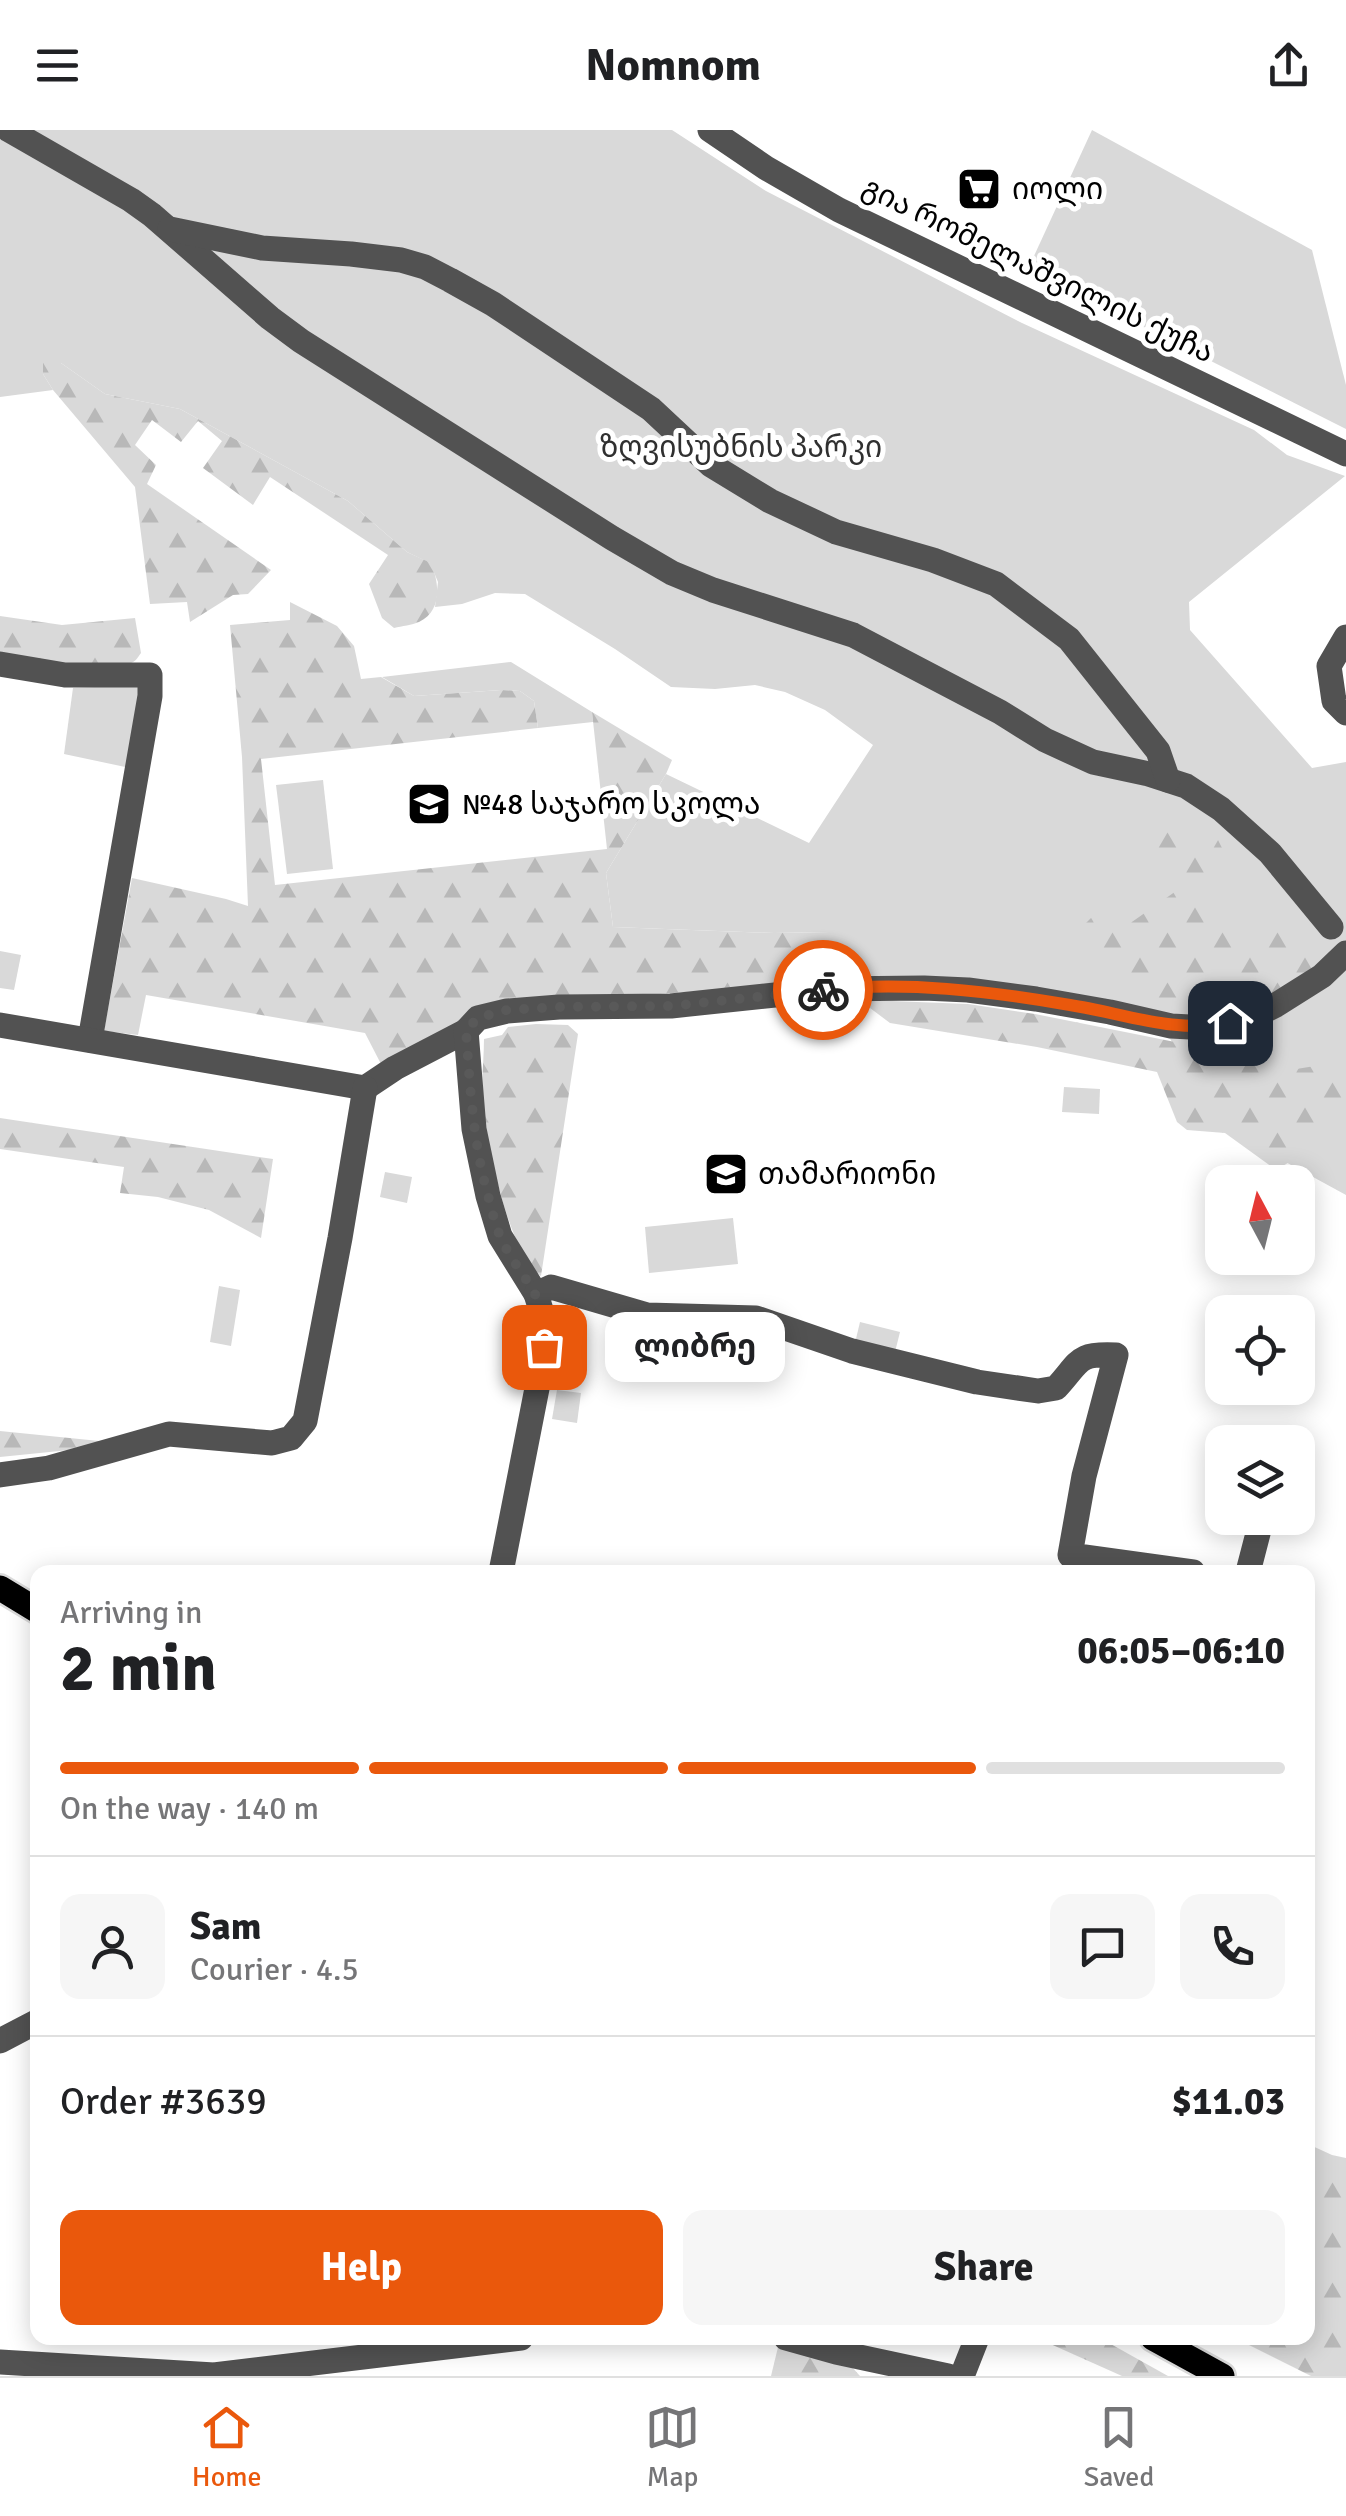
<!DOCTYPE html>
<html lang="en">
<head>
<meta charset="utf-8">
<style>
	:root { --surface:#fff; --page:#f6f6f6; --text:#202124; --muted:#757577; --line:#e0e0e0; --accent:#ea580c }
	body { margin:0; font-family:Signika,"Noto Sans Georgian",sans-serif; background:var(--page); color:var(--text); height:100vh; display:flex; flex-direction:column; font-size:38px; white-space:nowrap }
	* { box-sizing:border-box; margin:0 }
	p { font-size:32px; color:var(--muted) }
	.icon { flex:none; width:55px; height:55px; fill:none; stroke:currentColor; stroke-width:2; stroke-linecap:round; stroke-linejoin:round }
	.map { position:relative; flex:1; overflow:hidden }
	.drawer { position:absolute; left:30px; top:1435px; width:1285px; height:780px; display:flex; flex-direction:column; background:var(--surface); border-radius:20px; box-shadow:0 5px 25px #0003 }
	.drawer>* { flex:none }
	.needle { width:65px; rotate:353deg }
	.tools { position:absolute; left:1205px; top:1035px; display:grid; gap:20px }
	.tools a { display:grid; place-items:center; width:110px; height:110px; border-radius:20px; background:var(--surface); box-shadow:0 5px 25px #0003; font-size:50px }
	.pin { position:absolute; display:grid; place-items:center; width:85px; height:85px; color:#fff; margin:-42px; border-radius:20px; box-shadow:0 5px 15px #0006 }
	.courier { position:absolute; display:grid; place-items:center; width:100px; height:100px; margin:-50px; border:8px solid #ea580c; border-radius:50%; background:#fff; color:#222; box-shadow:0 2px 12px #0007 }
	.bubble { position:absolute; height:70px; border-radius:20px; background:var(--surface); box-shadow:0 5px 25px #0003; font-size:32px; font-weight:700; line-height:70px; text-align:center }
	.headline em { font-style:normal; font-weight:700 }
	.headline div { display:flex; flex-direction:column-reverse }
	.headline { display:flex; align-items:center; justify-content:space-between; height:170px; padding:0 30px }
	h1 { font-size:65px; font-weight:700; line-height:75px }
	.bar { display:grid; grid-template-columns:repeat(4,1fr); gap:15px 10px; align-content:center; height:120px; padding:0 30px }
	.bar i { height:12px; border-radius:8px; background:var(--line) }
	.bar .selected { background:var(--accent) }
	.bar p { grid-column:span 4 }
	.line { display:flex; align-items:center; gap:25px; padding:0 30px; border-top:2px solid var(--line) }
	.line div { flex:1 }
	.round { display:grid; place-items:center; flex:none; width:105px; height:105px; border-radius:20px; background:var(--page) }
	.action { display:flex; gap:20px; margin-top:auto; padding:20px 30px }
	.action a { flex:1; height:115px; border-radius:20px; background:var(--accent); color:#fff; font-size:40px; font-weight:700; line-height:115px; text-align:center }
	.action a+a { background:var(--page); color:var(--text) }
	header { display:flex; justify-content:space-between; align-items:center; height:130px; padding:0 30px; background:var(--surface); font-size:45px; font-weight:700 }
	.tabs { display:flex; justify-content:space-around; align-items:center; height:140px; border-top:2px solid var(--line); background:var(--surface); font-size:28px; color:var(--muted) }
	.tabs a { display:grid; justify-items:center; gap:5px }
	.tabs .selected { color:var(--accent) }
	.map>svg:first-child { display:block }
</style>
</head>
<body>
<header><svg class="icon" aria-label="menu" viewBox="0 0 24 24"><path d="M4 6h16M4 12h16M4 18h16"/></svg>Nomnom<svg class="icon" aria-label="share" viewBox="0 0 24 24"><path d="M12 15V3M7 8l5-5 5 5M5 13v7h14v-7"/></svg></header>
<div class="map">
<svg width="1346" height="2246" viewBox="0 0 1346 2246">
	<defs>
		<pattern id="forest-firs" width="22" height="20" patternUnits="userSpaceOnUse" patternTransform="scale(2.5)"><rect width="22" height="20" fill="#d9d9d9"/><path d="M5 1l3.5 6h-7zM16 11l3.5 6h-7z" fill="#b8b8b8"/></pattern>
	</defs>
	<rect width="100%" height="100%" fill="#fff"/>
	<g fill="#d9d9d9">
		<path d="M0,0H672L766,61L1022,193L1254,300L1287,325L1345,346L1189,472L1190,500L1312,638L1346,632V1065L1229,1001L1151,879L835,851V832L829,802L774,803L613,797L606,743L666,644L809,713L873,615L825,580L785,562L755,555L715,559L671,557L615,519L525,464L495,463L462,474L435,477L438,452L430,433L407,422L348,371L180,279L105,264L61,233L43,244L53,260L0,267Z"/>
		<path d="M1092,0L1312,120L1346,255V299L1028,139Z"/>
		<path d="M511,532L592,582L593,592L538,598L534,571L520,561L501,560L414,566L382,547Z"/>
		<path d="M138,555L142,561L130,638L64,624L73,558Z"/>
		<path d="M323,650L333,739L287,744L276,655Z"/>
		<path d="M0,821L21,825L14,860L0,858Z"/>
		<path d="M1064,957L1100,959L1099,984L1062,982Z"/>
		<path d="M385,1042L412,1047L407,1073L380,1067Z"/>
		<path d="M733,1088L738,1134L649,1143L645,1097Z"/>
		<path d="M219,1156L240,1160L231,1216L210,1212Z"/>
		<path d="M860,1192L900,1202L895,1222L855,1213Z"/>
		<path d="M557,1260L581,1263L577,1293L552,1289Z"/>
	</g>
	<g fill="url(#forest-firs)">
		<path d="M43,232L61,233L105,264L180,279L348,371L407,422L431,433C439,452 443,481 419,492C412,495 402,496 394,498L382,488L369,454L388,425L270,347L253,375L203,338L222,311L198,291L181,312L152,290L135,315L156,335L147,354L271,440L248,464L233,465L190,492L187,472L150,474L135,357L53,260L43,244Z"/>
		<path d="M290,472L337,496L354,516L361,549L381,547L414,566L501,560L520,561L534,571L538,598L261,629L275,755L607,719L592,582L672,630L666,644L606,743L613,797L774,803L830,802L835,832V851L620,867L511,871L381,934L365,903L146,865L138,905L104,901L132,748L226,769L248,776L242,627L230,495L290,490Z"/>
		<path d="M0,486L62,495L135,488L141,523C136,530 136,531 129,534C104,544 29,530 0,525Z"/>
		<path d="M1190,698L1213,700L1226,726L1211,744L1191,749L1160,725L1151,702Z"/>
		<path d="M1179,759L1239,804L1266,793L1302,802L1318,822L1317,839L1267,868L1212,883L1170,884L1151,879L1116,842L1072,819L1077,802L1095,784L1129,794Z"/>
		<path d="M866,870L968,874L1035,884L1205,918L1255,908L1266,944L1346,931V978L1308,1002V1021L1276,1040L1225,1003L1187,1000L1177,992L1157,942L1037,917L890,893L870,878Z"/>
		<path d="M536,894L568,895L578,904L541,1146C510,1128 485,1008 483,971C481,951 484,929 484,909L502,905L508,897Z"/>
		<path d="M0,988L273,1029L261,1108L209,1080L158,1067L120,1063L124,1037L0,1019Z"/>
		<path d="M0,1301L129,1314L0,1327Z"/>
		<path d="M1308,2014L1332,2025L1346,2028V2246H1311L1235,2208H1308Z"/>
		<path d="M1037,2208H1100L1168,2246H1122Z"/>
		<path d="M779,2213L842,2226L860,2246H771Z"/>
	</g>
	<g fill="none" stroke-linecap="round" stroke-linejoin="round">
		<defs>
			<g id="major">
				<path d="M0,1458L38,1481"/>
				<path d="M1153,2208L1222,2246"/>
			</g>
		</defs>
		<use href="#major" stroke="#dbdbdb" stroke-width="30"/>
		<g stroke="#525252" stroke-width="25">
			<path d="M9,0L131,70L152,85L270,188L301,211L612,408L672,443L713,460L853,505L1000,582L1045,610L1093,632L1149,644L1186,656L1221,679L1270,723L1331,797"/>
			<path d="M710,0L766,38L839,80L1346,324"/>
			<path d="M170,99L262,118L351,124L401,130L425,137L450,150L493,174L651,279L711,335L770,371L836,402L933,430L996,454L1069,509L1158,621L1168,650"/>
			<path d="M1346,507L1329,536L1334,571L1346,583"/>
			<path d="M0,534L65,545H150V566L90,910"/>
			<path d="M0,895L365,958L395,938L466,901L478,888L507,881L559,877L671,876L831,859L924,858L968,860L1036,869L1110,882L1171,896L1209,898L1258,884L1276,875L1322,846L1346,823"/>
			<path d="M466,901L474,999L488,1066L500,1106L536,1164L546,1196L541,1238L501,1442"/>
			<path d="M536,1164L551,1157L647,1185L756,1188L852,1221L977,1252L1038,1261L1056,1258C1081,1231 1076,1223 1116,1225L1084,1346L1070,1425L1193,1442"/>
			<path d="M0,1345L49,1338L169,1304L272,1313L291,1308L305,1291L340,1108L365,958"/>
			<path d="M1248,1442L1262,1388"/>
			<path d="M0,1911L38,1891"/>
			<path d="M786,2208L836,2222L948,2246"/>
			<path d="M0,2232L214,2245L521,2208"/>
			<path d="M962,2246L977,2208"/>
		</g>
		<use href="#major" stroke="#000" stroke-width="25"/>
	</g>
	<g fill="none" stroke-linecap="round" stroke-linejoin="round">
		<path stroke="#595959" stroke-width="10" stroke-dasharray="0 18" d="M544,1217C550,1164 519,1149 500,1106C495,1094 492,1081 489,1069C473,1014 470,957 466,900L478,888L507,880L560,877L671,876L823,860"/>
		<path stroke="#ea580c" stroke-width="12" d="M823,860C905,851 989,861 1070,875C1122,883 1176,904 1230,893"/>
	</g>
	<defs>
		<symbol id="supermarket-square" viewBox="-11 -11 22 22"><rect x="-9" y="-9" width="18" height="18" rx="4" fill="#000" stroke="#fff"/><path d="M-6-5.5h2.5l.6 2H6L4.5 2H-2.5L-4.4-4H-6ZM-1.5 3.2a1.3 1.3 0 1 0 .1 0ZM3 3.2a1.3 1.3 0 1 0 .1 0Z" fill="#fff"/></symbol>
		<symbol id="school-square" viewBox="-11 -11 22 22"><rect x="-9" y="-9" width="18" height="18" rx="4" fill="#000" stroke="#fff"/><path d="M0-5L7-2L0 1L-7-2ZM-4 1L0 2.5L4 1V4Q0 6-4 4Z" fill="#fff"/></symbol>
	</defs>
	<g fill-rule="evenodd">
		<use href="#supermarket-square" x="954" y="34" width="50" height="50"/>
		<use href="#school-square" x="404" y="649" width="50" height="50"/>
		<use href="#school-square" x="701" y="1019" width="50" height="50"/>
	</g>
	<g text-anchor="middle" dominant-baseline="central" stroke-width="10" stroke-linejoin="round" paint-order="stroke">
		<g font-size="30" fill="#000" stroke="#fff" text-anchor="start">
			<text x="1012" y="59">იოლი</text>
			<text x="462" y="674">№48 საჯარო სკოლა</text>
			<text x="758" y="1044">თამარიონი</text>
		</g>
		<g font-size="30" fill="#000" stroke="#fff">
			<text transform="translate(1038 140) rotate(26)">გია რომელაშვილის ქუჩა</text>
		</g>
		<g font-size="30" fill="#303030" stroke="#fff">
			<text x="741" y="317">ზღვისუბნის პარკი</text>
		</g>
	</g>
</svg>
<div class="tools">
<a><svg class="needle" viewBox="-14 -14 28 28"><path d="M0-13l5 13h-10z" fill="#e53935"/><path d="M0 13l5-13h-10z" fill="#757577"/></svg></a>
<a><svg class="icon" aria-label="locate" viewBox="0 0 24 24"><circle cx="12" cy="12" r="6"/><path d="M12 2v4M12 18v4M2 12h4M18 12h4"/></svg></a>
<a><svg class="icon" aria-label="layers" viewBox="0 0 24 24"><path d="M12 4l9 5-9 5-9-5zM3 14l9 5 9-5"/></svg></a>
</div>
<div class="pin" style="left:544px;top:1217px;background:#ea580c"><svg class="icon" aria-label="bag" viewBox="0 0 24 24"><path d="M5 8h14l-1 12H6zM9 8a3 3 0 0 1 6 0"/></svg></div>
<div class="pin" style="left:1230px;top:893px;background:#1f2937"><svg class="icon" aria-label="home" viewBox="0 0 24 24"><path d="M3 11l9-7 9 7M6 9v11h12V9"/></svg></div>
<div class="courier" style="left:823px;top:860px"><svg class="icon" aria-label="bike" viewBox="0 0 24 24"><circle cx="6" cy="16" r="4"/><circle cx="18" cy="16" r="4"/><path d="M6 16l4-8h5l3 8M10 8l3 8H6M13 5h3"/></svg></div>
<div class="bubble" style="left:605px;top:1182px;width:180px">ლიბრე</div>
<section class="drawer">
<div class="headline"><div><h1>2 min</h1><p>Arriving in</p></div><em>06:05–06:10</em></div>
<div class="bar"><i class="selected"></i><i class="selected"></i><i class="selected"></i><i></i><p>On the way · 140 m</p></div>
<div class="line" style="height:180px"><a class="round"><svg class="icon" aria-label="person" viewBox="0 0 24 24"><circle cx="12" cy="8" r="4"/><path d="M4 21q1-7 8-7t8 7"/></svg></a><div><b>Sam</b><p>Courier · 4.5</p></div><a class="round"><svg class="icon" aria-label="chat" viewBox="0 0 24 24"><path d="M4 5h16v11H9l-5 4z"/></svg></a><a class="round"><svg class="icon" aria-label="phone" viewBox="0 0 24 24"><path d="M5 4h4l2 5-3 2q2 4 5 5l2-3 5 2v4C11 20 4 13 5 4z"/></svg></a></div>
<div class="line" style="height:130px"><div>Order #3639</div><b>$11.03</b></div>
<div class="action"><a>Help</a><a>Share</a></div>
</section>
</div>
<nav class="tabs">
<a class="selected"><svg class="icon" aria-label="home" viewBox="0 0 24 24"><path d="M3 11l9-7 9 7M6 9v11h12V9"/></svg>Home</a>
<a><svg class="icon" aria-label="map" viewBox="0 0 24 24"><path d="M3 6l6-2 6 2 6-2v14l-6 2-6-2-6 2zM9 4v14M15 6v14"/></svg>Map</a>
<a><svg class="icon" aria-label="saved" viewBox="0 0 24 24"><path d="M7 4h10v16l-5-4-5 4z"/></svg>Saved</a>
</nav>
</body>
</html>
